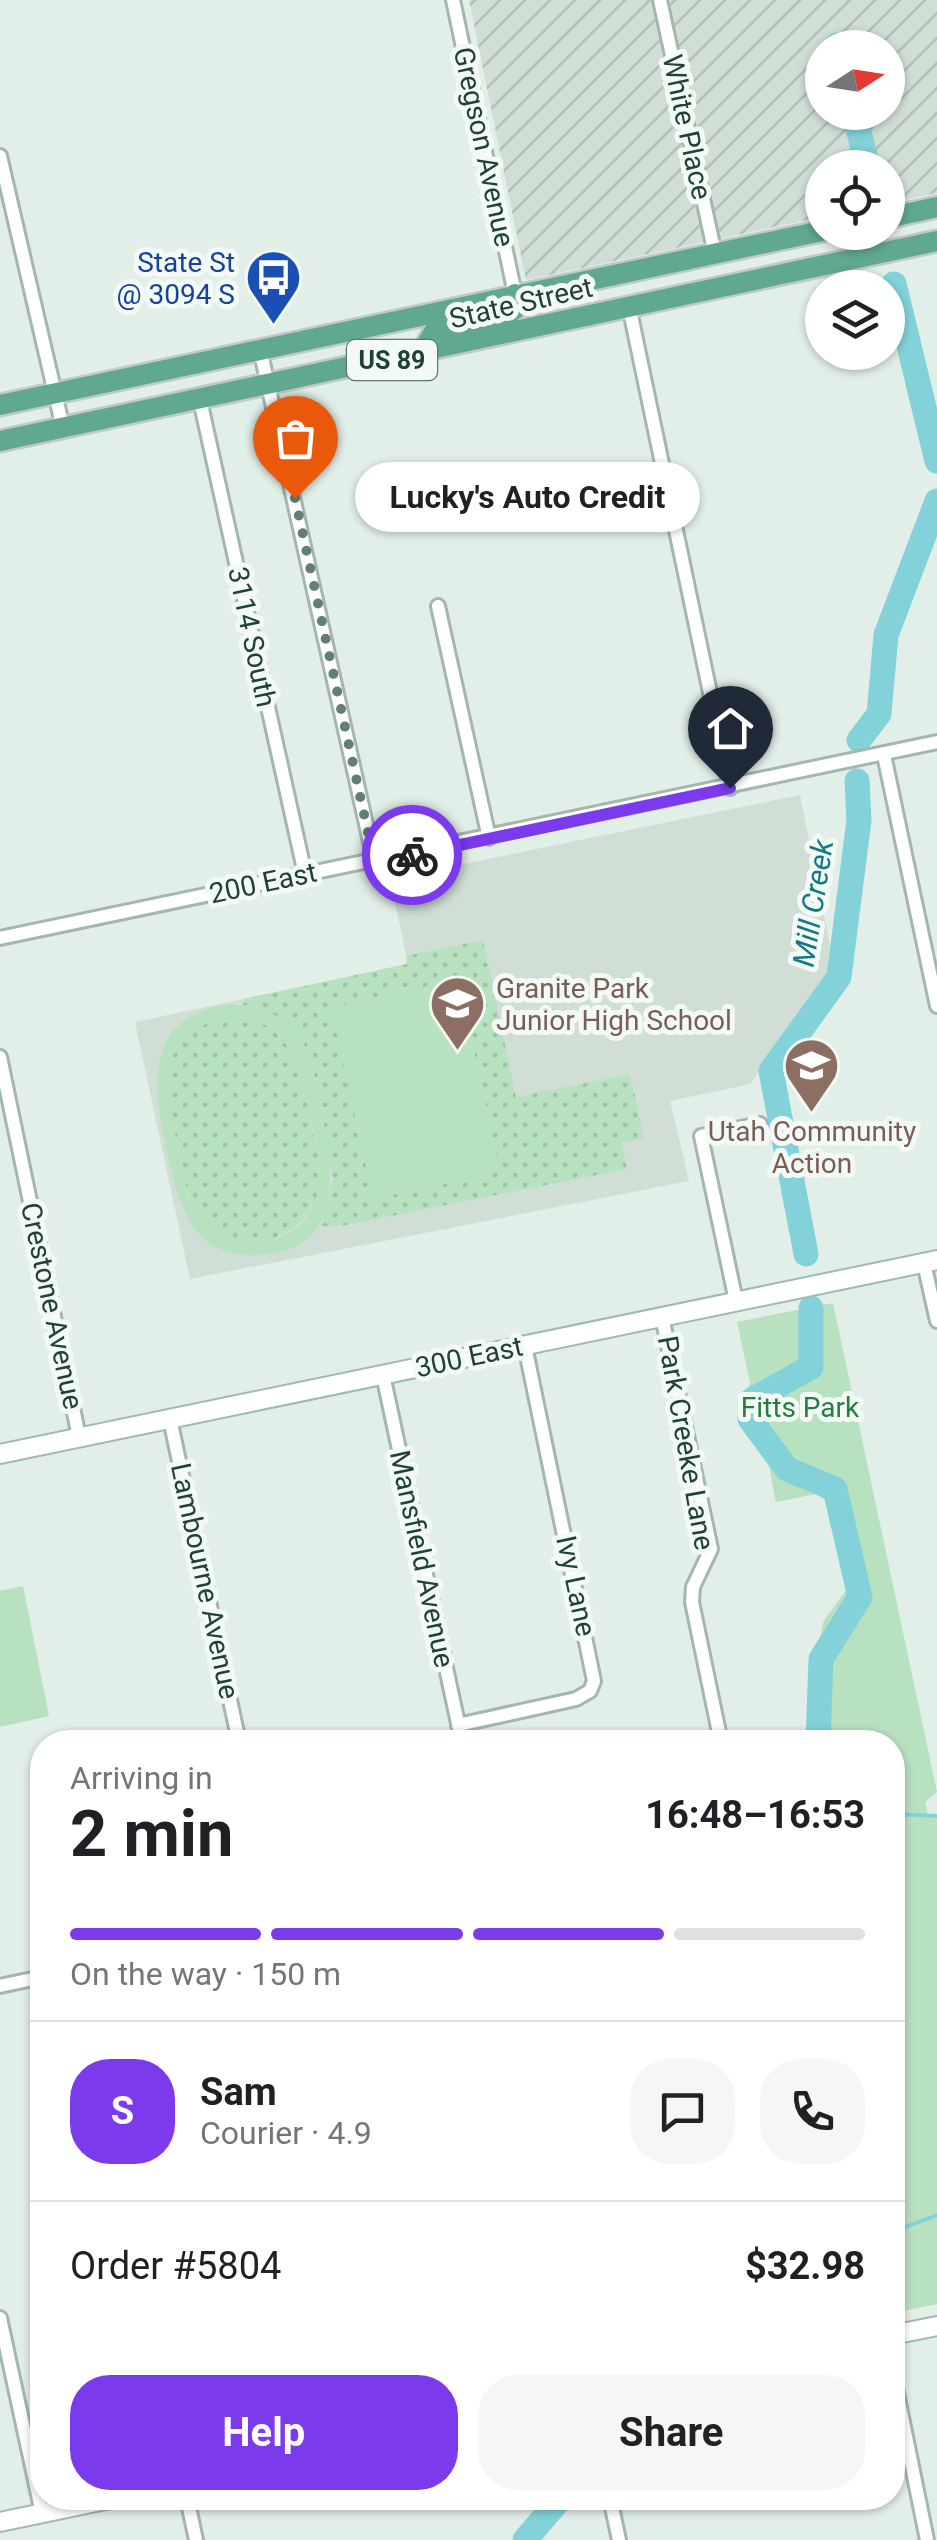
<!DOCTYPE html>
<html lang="en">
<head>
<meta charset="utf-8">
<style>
	:root { --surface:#fff; --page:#f6f6f6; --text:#202124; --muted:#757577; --line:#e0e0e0; --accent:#7c3aed }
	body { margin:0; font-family:Roboto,sans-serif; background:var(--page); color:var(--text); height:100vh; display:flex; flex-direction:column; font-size:38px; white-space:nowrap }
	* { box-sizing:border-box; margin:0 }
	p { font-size:32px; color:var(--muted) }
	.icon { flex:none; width:55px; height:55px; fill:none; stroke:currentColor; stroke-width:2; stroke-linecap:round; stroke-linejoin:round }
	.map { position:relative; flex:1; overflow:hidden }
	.sheet { position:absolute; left:30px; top:1730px; width:875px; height:780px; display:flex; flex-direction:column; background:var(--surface); border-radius:40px; box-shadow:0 2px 8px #0004 }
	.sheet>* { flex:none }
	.needle { width:65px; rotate:78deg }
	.tools { position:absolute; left:805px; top:30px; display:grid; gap:20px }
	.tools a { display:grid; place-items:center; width:100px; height:100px; border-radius:50%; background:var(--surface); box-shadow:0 2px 8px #0004; font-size:50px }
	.pin { position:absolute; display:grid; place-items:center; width:85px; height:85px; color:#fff; margin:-102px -42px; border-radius:50% 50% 50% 0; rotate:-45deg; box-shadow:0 0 10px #0007 }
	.pin .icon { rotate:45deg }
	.courier { position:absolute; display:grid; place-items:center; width:100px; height:100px; margin:-50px; border:8px solid #7c3aed; border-radius:50%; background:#fff; color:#222; box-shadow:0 2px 12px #0007 }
	.bubble { position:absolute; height:70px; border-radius:35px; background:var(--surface); box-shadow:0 2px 8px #0004; font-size:32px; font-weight:700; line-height:70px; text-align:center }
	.head em { font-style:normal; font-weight:700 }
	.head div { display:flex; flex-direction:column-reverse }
	.head { display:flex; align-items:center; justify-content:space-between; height:170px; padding:0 40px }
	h1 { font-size:65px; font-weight:700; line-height:75px }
	.bar { display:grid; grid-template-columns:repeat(4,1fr); gap:15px 10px; align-content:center; height:120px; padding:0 40px }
	.bar i { height:12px; border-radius:8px; background:var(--line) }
	.bar .on { background:var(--accent) }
	.bar p { grid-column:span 4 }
	.line { display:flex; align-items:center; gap:25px; padding:0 40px; border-top:2px solid var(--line) }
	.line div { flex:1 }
	.round { display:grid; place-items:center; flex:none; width:105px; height:105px; border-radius:40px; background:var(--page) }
	.action { display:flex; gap:20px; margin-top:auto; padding:20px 40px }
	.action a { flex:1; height:115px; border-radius:40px; background:var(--accent); color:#fff; font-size:40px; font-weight:700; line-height:115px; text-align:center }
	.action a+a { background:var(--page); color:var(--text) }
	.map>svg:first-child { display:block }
</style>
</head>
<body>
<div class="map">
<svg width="937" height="2540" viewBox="0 0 937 2540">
	<defs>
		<pattern id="industrial-furrows" width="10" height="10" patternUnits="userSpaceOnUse" patternTransform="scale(2.5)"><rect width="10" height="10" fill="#d0ded6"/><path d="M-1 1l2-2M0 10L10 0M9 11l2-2" fill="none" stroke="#b2c0b8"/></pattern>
		<pattern id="grass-dots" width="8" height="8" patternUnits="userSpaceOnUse" patternTransform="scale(2.5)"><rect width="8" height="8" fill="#b8e1c0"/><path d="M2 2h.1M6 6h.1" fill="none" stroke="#9ec2a6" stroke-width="1.8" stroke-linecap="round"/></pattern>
	</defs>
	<rect width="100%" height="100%" fill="#e2eee8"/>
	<path fill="#d0ded6" d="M800,795L834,964L750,1084L670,1101L689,1181L190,1279L135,1022L408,964L390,879Z"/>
	<path fill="url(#industrial-furrows)" fill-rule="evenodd" d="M469,0H937V193L888,203V168H822V217L526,280ZM822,48H888V112H822Z"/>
	<g fill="url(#grass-dots)">
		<path d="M483,940L516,1097L630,1074L644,1138L622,1143L627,1169L341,1226H321L333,1180L313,1067L306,1048L252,1006L242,1005L244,999L407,964L406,956Z"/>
		<path d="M227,1017C298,1015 303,1084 315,1138C319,1155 324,1173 319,1190C306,1236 248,1260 210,1227C187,1207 184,1179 179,1151C166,1092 150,1035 227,1017Z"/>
	</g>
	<g fill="#b8e1c0" fill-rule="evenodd">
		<path d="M459,979L500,1172L373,1199L331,1007Z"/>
		<path d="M229,1004C254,1005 280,1012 297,1033C313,1054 315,1081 320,1105C331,1155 348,1240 275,1253C194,1268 179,1209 166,1147C153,1083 144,1017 229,1004ZM227,1017C286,1015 298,1060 309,1108C313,1127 319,1148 321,1168C322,1189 313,1216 295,1229C263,1251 216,1244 195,1210C183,1191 182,1165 177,1144C165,1087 154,1032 227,1017Z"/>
		<path d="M833,1303L937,1792L925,1802L928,1815L937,1817V2304L893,2313L892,1742H806L813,1688L809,1669L816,1666L823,1622L847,1589L828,1502L816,1494L776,1502C772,1487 771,1469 766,1455C754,1426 731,1415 750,1383L737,1322Z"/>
		<path d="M23,1586L49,1716L0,1727V1591Z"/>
	</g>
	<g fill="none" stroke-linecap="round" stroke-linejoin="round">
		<g stroke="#83d2d9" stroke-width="4">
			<path d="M892,1814L937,1816"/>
			<path d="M892,2232L937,2215"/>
		</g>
		<g stroke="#83d2d9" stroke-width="25">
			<path d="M837,45L838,48"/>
			<path d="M854,112L868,168"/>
			<path d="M894,284L937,461"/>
			<path d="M859,740L879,714L886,635L937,501"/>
			<path d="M806,1254L771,1071L839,977L859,820L857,781"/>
			<path d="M811,1308V1367L752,1400L750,1419L787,1469L835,1489L860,1597L821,1659L818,1742"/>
			<path d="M525,2540L561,2498"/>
		</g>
		<defs>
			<g id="street">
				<path d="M453,0L515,294"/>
				<path d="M660,0L715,254"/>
				<path d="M0,156L63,428"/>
				<path d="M629,306L730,788"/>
				<path d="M260,349L374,860"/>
				<path d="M200,400L305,874"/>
				<path d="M438,606L489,838"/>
				<path d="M884,755L937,1006"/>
				<path d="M0,938L937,742"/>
				<path d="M0,1057L79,1437"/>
				<path d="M924,1263L937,1321"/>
				<path d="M736,1301L701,1136L760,1124"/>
				<path d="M662,1317L711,1549L693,1587L692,1602L721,1742"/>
				<path d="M383,1375L462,1742"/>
				<path d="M170,1419L239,1742"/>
				<path d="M458,1725L576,1699L590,1691L594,1681L525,1346"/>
				<path d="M0,1986L42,1977"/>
				<path d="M0,2318L42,2513"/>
				<path d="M892,2368L927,2540"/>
				<path d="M187,2498L196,2540"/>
				<path d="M610,2498L619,2540"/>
			</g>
			<g id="secondary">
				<path d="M0,1454L937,1260"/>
				<path d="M892,2335L937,2326"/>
				<path d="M0,2522L115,2498"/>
			</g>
			<g id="primary">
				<path d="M888,218L937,207"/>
				<path d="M421,354L435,330L508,314L515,309V294"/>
				<path d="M0,405L822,231"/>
				<path d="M0,441L937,241"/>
			</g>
		</defs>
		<use href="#street" stroke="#a4b7af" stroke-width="18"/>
		<use href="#secondary" stroke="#9fbbaf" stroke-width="22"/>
		<use href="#primary" stroke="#c0cac7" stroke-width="25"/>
		<use href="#street" stroke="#fff" stroke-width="12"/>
		<use href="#secondary" stroke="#fff" stroke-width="18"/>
		<use href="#primary" stroke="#61a891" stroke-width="20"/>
	</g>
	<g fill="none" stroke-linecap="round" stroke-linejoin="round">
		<path stroke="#637e74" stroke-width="10" stroke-dasharray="0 18" d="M295,498L374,860L412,855"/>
		<path stroke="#7c3aed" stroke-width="12" d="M412,855L730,788"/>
	</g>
	<defs>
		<symbol id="bus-pin" viewBox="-11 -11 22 30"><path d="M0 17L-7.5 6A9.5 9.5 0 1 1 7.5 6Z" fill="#1a4fb4" stroke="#f3faf6"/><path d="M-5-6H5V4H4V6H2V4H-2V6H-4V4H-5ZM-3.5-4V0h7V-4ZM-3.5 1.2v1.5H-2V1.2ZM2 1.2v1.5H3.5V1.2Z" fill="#fff"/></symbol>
		<symbol id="school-pin" viewBox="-11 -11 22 30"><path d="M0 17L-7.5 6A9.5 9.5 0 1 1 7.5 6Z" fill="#8d6e63" stroke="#f3faf6"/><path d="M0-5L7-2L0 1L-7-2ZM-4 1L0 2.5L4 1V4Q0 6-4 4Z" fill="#fff"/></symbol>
	</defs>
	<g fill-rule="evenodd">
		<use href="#bus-pin" x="242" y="246" width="63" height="86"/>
		<use href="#school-pin" x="426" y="972" width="63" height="86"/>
		<use href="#school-pin" x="780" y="1034" width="63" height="86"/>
	</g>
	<g text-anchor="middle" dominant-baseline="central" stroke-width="10" stroke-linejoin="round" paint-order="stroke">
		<rect fill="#f3faf6" stroke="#5f7870" stroke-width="2.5" x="347" y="340" width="90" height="40" rx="8"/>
		<g font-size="25" font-weight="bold" fill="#1f4136">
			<text x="392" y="360">US 89</text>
		</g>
		<g font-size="28" fill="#1f4136" stroke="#f3faf6">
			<text transform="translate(687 127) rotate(78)">White Place</text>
			<text transform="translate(484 147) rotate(78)">Gregson Avenue</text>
			<text transform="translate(521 303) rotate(-13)">State Street</text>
			<text transform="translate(252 637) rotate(78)">3114 South</text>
			<text transform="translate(263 883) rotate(-12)">200 East</text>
			<text transform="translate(52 1306) rotate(78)">Crestone Avenue</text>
			<text transform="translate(469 1357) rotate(-12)">300 East</text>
			<text transform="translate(686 1443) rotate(80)">Park Creeke Lane</text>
			<text transform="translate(422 1559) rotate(78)">Mansfield Avenue</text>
			<text transform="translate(205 1581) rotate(78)">Lambourne Avenue</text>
			<text transform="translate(576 1586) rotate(78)">Ivy Lane</text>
		</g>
		<g font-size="28" fill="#164399" stroke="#f3faf6" text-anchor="end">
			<text x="235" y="262">State St<tspan x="235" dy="32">@ 3094 S</tspan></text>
		</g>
		<g font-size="28" fill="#785e54" stroke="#f3faf6" text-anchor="start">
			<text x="496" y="988">Granite Park<tspan x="496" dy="32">Junior High School</tspan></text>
			<text x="812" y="1131" text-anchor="middle">Utah Community<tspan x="812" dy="32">Action</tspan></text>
		</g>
		<g font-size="28" fill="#257d41" stroke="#f3faf6">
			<text x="800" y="1407">Fitts Park</text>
		</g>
		<g font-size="30" font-style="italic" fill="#127984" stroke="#f3faf6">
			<text transform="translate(813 903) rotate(-81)">Mill Creek</text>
		</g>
	</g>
</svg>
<div class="tools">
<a><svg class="needle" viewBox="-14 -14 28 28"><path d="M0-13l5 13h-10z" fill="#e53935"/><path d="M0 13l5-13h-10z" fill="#757577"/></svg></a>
<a><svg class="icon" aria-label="locate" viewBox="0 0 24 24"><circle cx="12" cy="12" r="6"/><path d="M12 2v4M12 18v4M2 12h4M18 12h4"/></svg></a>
<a><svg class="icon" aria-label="layers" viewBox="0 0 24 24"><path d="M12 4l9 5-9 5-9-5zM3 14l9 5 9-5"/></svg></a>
</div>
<div class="pin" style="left:295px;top:498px;background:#ea580c"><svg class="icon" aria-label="bag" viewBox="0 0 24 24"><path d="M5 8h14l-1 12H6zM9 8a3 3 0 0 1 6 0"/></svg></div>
<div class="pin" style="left:730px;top:788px;background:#1f2937"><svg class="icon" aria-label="home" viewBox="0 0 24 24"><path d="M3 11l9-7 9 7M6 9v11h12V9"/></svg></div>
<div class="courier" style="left:412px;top:855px"><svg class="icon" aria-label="bike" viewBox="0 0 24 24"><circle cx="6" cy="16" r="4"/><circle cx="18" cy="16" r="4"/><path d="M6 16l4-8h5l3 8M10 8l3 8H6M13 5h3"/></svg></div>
<div class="bubble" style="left:355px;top:462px;width:345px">Lucky's Auto Credit</div>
<section class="sheet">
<div class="head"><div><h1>2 min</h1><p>Arriving in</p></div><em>16:48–16:53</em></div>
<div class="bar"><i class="on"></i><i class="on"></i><i class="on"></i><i></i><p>On the way · 150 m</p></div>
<div class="line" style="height:180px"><b class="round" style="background:var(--accent);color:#fff">S</b><div><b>Sam</b><p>Courier · 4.9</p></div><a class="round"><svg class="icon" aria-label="chat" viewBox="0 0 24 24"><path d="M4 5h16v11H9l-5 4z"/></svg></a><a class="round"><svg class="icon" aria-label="phone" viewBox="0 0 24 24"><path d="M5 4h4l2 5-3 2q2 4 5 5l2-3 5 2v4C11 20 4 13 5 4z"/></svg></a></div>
<div class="line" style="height:130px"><div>Order #5804</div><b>$32.98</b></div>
<div class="action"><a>Help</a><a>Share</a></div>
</section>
</div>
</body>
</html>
